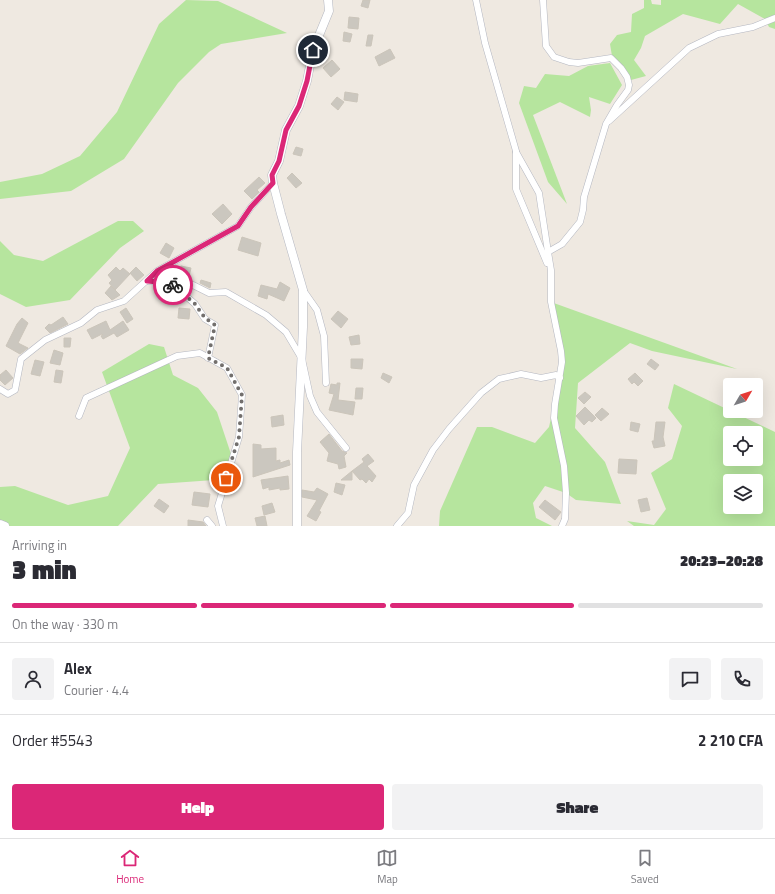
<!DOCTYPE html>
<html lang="en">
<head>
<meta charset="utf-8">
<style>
	:root { --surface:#fff; --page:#f2f2f3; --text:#2b2b33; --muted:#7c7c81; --line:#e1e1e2; --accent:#db2777 }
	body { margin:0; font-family:"Titillium Web",sans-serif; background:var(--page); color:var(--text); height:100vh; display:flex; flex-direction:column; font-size:15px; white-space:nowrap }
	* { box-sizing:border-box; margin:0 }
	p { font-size:13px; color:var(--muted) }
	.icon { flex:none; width:22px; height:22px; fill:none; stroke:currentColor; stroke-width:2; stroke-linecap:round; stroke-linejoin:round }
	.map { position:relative; height:526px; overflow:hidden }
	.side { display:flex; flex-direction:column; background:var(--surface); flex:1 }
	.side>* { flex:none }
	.needle { width:26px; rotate:51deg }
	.controls { position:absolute; left:723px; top:378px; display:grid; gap:8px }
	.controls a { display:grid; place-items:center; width:40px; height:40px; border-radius:4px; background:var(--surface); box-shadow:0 4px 16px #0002; font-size:20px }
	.pin { position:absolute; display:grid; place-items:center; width:34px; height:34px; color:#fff; margin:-17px; border:2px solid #fff; border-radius:50%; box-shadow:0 1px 4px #0007 }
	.courier { position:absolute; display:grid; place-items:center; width:40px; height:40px; margin:-20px; border:3px solid #db2777; border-radius:50%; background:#fff; color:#222; box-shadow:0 1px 5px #0007 }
	.overview em { font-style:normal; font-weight:800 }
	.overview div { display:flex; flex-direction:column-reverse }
	.overview { display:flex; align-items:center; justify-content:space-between; height:68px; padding:0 12px }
	h1 { font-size:26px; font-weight:800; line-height:30px }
	.bar { display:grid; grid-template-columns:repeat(4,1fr); gap:6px 4px; align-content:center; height:48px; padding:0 12px }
	.bar i { height:5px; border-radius:3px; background:var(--line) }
	.bar .active { background:var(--accent) }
	.bar p { grid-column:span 4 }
	.line { display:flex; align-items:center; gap:10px; padding:0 12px; border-top:1px solid var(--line) }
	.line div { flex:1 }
	.round { display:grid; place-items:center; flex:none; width:42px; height:42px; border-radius:4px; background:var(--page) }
	.cta { display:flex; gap:8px; margin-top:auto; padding:8px 12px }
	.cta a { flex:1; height:46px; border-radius:4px; background:var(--accent); color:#fff; font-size:16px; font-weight:800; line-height:46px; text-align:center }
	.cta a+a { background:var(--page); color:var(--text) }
	.dock { display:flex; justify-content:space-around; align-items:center; height:56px; border-top:1px solid var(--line); background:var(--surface); font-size:11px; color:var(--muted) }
	.dock a { display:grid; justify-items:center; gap:2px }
	.dock .active { color:var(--accent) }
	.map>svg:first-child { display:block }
</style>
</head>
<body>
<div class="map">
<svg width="775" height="526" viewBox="0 0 775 526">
	<rect width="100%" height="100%" fill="#efe9e1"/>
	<g fill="#b6e59e" fill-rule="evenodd">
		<path d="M186,0L218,1L287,33L221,44L209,52L178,83L124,159L71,191L0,199V182L42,174L80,156L117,112L159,24Z"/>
		<path d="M644,0H651L652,4L661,5V0H775V29L769,27L765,19L738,4L720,24L683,14L645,36L641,48L634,60L646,76L631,80L612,56L610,44L617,35L631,32L632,14L644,8Z"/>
		<path d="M610,63L622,85L610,104L589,97L591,110L590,117L560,102L533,115L567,204L548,182L519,103L524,86L536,88L545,74L569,76L588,66Z"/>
		<path d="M118,221H133L144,231L120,248L70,300L26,307L0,294V241L14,255L43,261Z"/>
		<path d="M551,302L737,369L652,351L630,343L578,383L575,428L605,462L621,504L576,500L566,493L545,486L533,503L536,518L552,526H439L440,511L477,427H492L535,443L549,427L560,378L562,362Z"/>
		<path d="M149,344L164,347L173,375L198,388L217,412L232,457L227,473L214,480L158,484L118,526H0V487L15,486L68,505L108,496L130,448L102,372Z"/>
		<path d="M674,384L775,432V526H634L627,521L654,525L666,509L651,473L672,459L682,426L668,408ZM730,433H756V459H730ZM730,481H756V507H730Z"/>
	</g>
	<g fill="#cbc7bf" stroke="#cbc5ba">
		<path d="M363,0H370L368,8L361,6Z"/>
		<path d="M349,17L359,18L358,29L348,28Z"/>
		<path d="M344,32L352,34L350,42L343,41Z"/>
		<path d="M368,35H373L371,46H366Z"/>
		<path d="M390,49L395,58L379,66L375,57Z"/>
		<path d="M332,60L340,69L331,77L323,68Z"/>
		<path d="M345,92L358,94L357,102L344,100Z"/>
		<path d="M337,97L344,102L338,110L331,104Z"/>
		<path d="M296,147L303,149L301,156L293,154Z"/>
		<path d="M292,173L302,183L296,188L287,178Z"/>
		<path d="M259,177L265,183L257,190L259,192L252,199L244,191Z"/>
		<path d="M223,204L232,214L222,224L212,214Z"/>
		<path d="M242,237L261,243L258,256L238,250Z"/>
		<path d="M166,243L174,248L169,258L160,253Z"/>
		<path d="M181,266L191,268L188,280L178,279Z"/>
		<path d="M116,267L120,271L123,268L130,274L115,290L109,283L112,280L108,275Z"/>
		<path d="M136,267L144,275L137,281L130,273Z"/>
		<path d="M201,280L211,283L210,288L200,283Z"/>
		<path d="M280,282L290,288L284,301L268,294L267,299L258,296L261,285L277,289Z"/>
		<path d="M111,286L120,295L112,300L105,293Z"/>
		<path d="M126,308L133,319L127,323L120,312Z"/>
		<path d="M179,308L190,309L189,319L178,318Z"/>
		<path d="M338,311L348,319L341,328L331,319Z"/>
		<path d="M63,317L68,324L50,333L45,328L49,324L51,325Z"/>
		<path d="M22,318L28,323L18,343L28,348L20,354L6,346L17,324Z"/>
		<path d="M106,321L110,330L123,321L129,330L117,337L114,333L103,339L101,336L103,335L102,334L92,339L87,330Z"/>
		<path d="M359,335L360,344L351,345L349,337Z"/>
		<path d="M64,338H71L70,347H64Z"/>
		<path d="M54,350L63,353L60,365L50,363Z"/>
		<path d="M351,359H363L362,369L351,368Z"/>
		<path d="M651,359L659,365L655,370L647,364Z"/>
		<path d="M35,360L44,362L40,376L31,374Z"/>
		<path d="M6,370L13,378L5,385L0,380V375Z"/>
		<path d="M56,370L63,371L61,383L54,382Z"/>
		<path d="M383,373L392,377L389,383L381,378Z"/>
		<path d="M635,373L643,381L638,386L634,382L632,384L628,379Z"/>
		<path d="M337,383H340L338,400L355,402L353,415L329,410L334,394L329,393L331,384L337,385Z"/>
		<path d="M356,388H363L362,399H355Z"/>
		<path d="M585,392L591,397L584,404L578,398Z"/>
		<path d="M585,407L596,418L592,422L589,420L584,425L576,416Z"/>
		<path d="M602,408L609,414L601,421L595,415Z"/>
		<path d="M283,415L284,425L272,427L271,417Z"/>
		<path d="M631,422L640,424L638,432L630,430Z"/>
		<path d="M656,422H665L663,437L665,446L654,448L652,441H654Z"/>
		<path d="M329,434L342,451L347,453L344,456L346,467L339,469L338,464L327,461L329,453L320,442Z"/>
		<path d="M253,444L261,445V449L276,448V461L280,460V463L289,460L290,465L253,477Z"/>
		<path d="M368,454L374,461L367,466L376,476L372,482L369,479L366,483L362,479L360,480L352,471L364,462L362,459Z"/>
		<path d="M619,459L637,460L636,474L618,473Z"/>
		<path d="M352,471V480H341Z"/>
		<path d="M288,476L289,489L280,490V488L269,490V487L263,489L261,480Z"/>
		<path d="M336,483L345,485L342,495L334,492Z"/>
		<path d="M317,488L328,494L319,511L321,512L316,521L307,516L317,500L302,497V490L314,492Z"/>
		<path d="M194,492L210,494L208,507L192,505Z"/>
		<path d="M647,498L650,510L641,512L638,500Z"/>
		<path d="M159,499L169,506L164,513L154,506Z"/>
		<path d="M545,500L561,512L555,520L539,507Z"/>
		<path d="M272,503L275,512L264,515L262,506Z"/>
		<path d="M265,516L267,526H257L255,518Z"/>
		<path d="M188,520L203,522L206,526H188Z"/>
	</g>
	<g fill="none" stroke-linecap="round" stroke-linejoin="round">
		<defs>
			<g id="street">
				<path d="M476,0L485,43L516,151V189L547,263"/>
				<path d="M543,0L546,46L554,57L569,62L578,63L611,58L621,68L627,77L629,85L628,90L617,105L606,124L584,197L583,210L580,222L562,244L548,252L551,270V302L561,351L562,362L555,404L554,418L564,466L566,493L565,519L562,526"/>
				<path d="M609,121L689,48L718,34L753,27L775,18"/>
				<path d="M516,152L539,193L548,252"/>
				<path d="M147,281L193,285L209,293L226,292L266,315L286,332L302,359L310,396L317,412L346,448"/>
				<path d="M171,283L195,304L205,319L215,325L208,358"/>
				<path d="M303,290L317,310L324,336L326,383"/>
				<path d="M0,389L8,394L15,390L21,359L45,340L81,323L97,310L124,301L157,271L238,226L251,207L273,183"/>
				<path d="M79,416L86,398L177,356L200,353L227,368L242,395L239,437L218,506L223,526"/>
				<path d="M207,520L212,526"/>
				<path d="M397,526L408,513L414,485L433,450L449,429L481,393L499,379L521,374L541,378L556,375L560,378"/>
			</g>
			<g id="secondary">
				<path d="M0,524L5,526"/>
				<path d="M297,526V452L303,327V290L281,214L273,183L272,175L279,161L286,130L299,106L307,81L313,50L329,11L328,0"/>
			</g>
		</defs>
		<use href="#street" stroke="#b4b7c1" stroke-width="7"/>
		<use href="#secondary" stroke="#b4b7c1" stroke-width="9"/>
		<use href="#street" stroke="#fff" stroke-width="6"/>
		<use href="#secondary" stroke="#fff" stroke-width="8"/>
	</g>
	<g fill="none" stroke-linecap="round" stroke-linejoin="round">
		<path stroke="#726f6d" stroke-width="4" stroke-dasharray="0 7.2" d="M173,285L195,304L205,318L215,325L208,358L227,368L242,395L239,437L226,478"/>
		<path stroke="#db2777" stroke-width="5" d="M173,285L171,283L147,281L157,271L238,226L251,207L273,183L272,175L279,161L286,130L299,106L307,81L313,50"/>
	</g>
</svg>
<div class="controls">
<a><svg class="needle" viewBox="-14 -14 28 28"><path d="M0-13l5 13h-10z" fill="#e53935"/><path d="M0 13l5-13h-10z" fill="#7c7c81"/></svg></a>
<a><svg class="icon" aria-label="locate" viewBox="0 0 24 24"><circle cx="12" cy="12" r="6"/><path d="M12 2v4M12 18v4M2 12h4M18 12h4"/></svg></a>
<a><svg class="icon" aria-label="layers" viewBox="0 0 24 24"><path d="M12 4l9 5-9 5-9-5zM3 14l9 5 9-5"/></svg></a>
</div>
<div class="pin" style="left:226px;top:478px;background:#ea580c"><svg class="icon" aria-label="bag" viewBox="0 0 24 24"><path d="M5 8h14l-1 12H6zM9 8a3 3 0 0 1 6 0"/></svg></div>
<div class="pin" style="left:313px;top:50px;background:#1f2937"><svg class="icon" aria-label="home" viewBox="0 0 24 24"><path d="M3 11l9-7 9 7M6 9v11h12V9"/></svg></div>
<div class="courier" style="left:173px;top:285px"><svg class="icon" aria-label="bike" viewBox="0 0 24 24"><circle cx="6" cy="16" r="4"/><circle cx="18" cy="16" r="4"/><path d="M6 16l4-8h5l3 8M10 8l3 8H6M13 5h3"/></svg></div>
</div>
<section class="side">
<div class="overview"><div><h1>3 min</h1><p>Arriving in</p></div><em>20:23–20:28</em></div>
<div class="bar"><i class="active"></i><i class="active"></i><i class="active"></i><i></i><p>On the way · 330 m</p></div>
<div class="line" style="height:72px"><a class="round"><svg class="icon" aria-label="person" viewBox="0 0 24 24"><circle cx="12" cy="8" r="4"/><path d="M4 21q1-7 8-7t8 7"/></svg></a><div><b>Alex</b><p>Courier · 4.4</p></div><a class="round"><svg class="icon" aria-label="chat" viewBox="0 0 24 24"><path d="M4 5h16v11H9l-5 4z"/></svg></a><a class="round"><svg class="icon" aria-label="phone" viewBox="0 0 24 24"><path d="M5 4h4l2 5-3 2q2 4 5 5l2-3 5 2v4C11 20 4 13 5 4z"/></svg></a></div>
<div class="line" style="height:52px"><div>Order #5543</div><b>2 210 CFA</b></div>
<div class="cta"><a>Help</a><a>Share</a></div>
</section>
<nav class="dock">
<a class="active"><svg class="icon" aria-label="home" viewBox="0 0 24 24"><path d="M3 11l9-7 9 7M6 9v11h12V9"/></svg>Home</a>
<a><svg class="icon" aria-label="map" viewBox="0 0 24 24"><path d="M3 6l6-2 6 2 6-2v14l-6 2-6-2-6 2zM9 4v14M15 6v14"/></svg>Map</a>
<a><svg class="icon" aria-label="saved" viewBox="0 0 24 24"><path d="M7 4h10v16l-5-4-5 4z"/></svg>Saved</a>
</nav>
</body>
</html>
